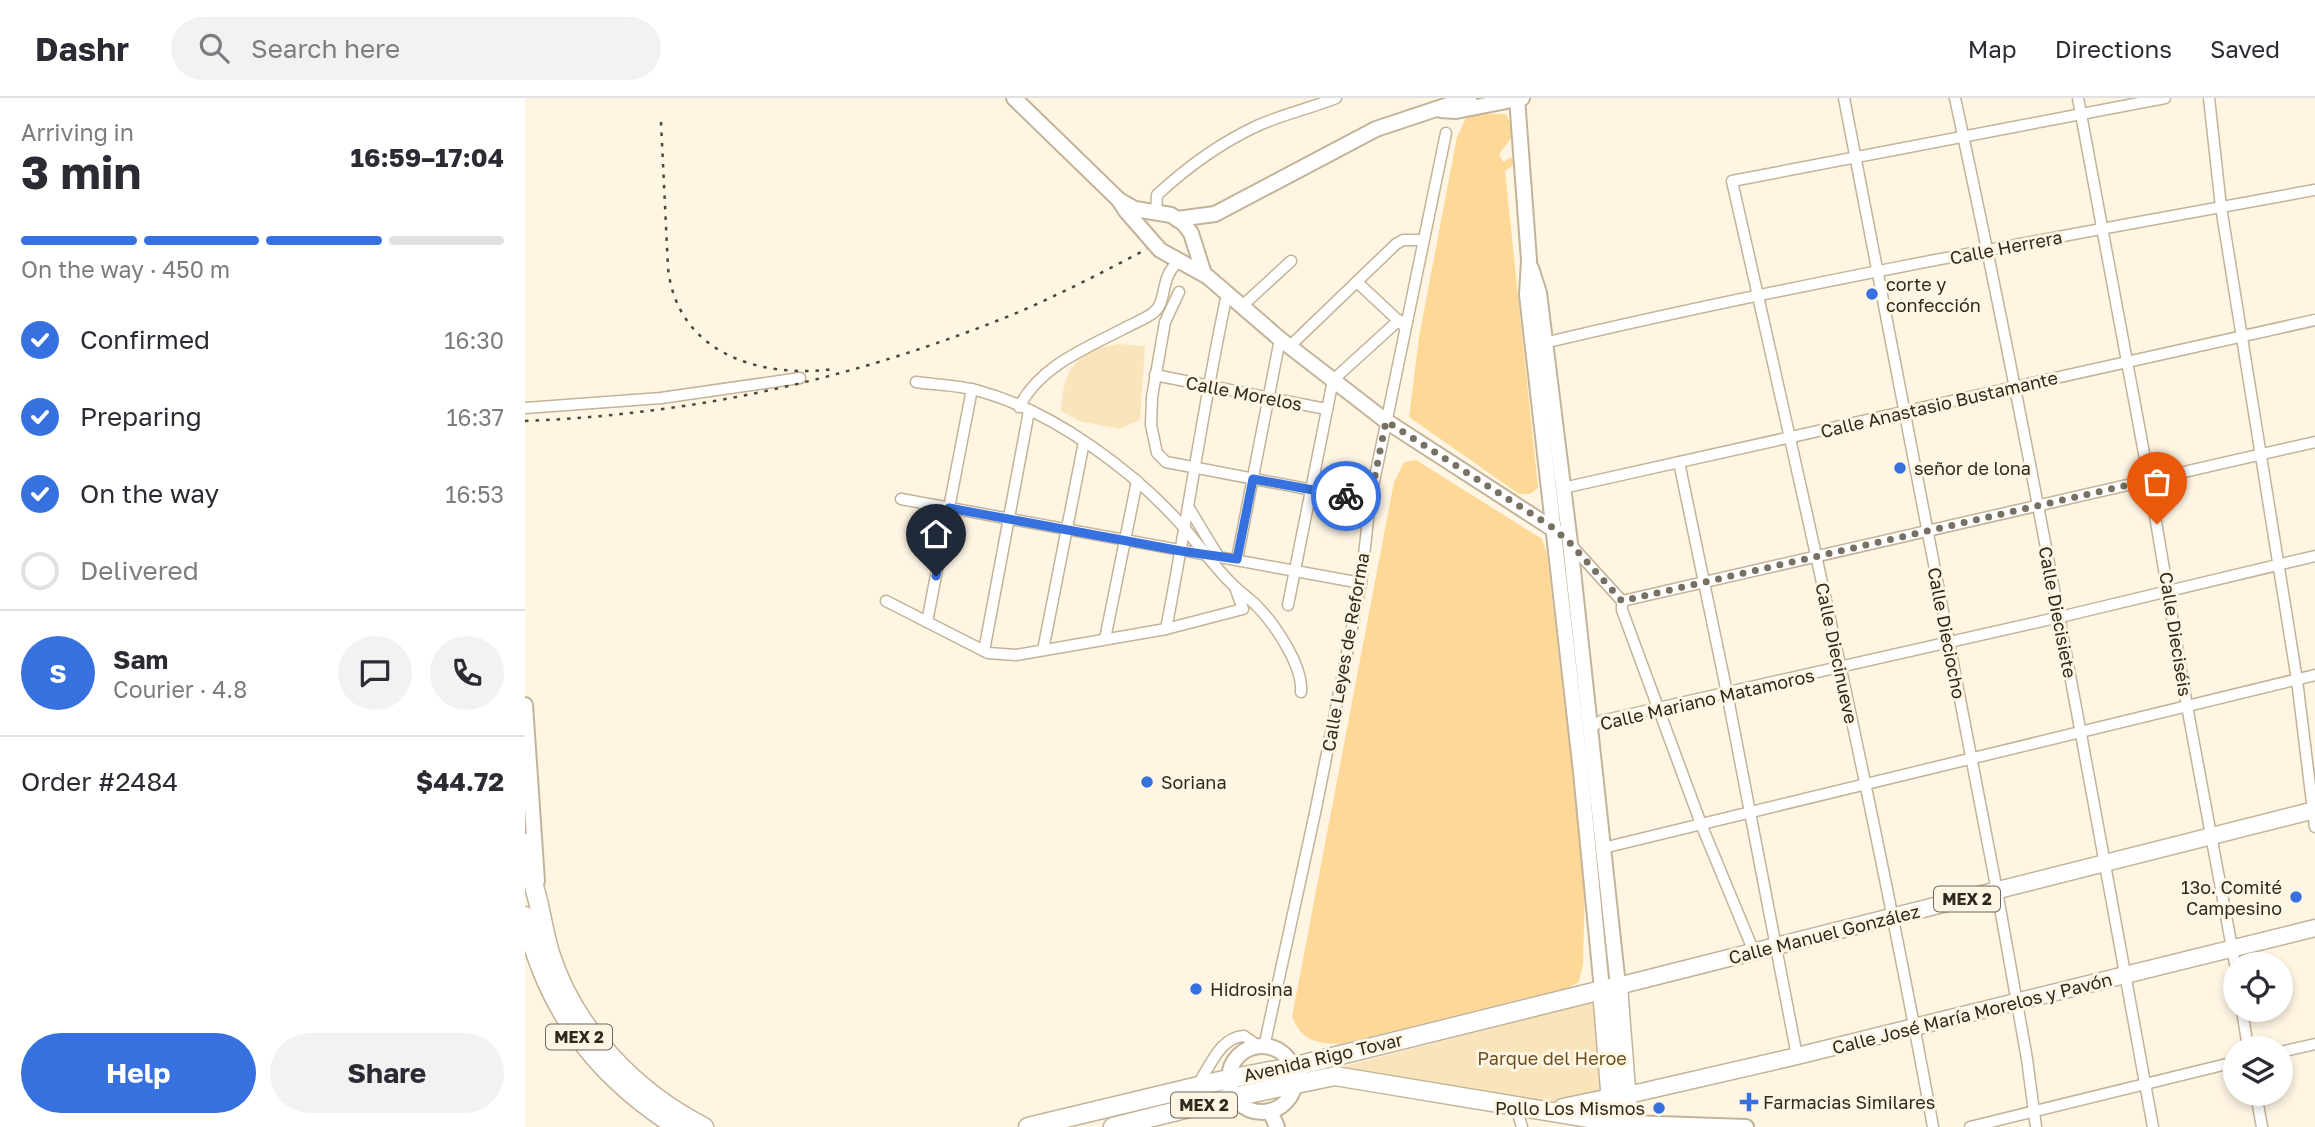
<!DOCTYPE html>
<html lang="en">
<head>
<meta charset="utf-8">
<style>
	:root { --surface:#fff; --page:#f2f2f3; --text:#2b2b33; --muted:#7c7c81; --line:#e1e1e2; --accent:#3771df }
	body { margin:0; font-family:"Golos Text",sans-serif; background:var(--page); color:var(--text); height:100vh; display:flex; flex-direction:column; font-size:26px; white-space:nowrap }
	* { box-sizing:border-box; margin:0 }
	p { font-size:23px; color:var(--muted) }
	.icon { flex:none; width:38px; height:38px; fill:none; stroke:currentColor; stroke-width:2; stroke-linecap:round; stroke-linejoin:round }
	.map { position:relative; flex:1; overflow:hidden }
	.drawer { display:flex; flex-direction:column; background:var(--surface); width:525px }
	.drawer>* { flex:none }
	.tools { position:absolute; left:1698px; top:854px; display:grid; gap:14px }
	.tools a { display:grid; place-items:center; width:70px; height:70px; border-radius:50%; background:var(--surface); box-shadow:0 4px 10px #0003; font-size:35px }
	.pin { position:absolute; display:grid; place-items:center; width:60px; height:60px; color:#fff; margin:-72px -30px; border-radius:50% 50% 50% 0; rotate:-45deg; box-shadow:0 0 7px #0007 }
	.pin .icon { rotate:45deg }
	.courier { position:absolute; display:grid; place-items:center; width:70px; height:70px; margin:-35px; border:5px solid #3771df; border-radius:50%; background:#fff; color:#222; box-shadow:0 2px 9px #0007 }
	.summary em { font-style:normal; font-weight:700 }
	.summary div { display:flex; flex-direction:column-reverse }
	.summary { display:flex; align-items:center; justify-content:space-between; height:119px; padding:0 21px }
	h1 { font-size:46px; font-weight:700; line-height:52px }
	.bar { display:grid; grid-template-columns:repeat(4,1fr); gap:10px 7px; align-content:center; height:84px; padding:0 21px }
	.bar i { height:9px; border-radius:5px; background:var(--line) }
	.bar .current { background:var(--accent) }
	.bar p { grid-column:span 4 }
	.line { display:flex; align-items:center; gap:18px; padding:0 21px; border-top:2px solid var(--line) }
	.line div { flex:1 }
	.round { display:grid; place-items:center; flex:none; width:74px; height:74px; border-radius:37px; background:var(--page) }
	ol { padding:0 21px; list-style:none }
	li { display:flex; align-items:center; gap:21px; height:77px }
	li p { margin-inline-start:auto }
	li .icon { padding:7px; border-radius:50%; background:var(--accent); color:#fff; stroke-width:4 }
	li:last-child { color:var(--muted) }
	li i { width:38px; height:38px; border:4px solid var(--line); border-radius:50% }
	.cta { display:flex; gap:14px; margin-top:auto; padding:14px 21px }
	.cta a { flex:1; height:80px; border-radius:42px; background:var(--accent); color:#fff; font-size:28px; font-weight:700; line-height:80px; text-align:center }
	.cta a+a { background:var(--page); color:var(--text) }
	header { display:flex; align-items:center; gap:42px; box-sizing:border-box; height:98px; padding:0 35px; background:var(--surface); border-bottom:2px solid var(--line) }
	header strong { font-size:33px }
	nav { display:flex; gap:38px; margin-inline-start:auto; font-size:24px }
	.search { width:490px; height:63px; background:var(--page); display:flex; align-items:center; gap:18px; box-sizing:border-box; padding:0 24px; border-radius:38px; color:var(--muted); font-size:26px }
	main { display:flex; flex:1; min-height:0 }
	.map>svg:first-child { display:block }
</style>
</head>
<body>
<header>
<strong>Dashr</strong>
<div class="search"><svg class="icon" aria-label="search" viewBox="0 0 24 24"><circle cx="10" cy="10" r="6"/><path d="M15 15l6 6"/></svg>Search here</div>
<nav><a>Map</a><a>Directions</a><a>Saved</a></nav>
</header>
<main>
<section class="drawer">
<div class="summary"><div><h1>3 min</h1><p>Arriving in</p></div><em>16:59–17:04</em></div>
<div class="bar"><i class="current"></i><i class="current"></i><i class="current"></i><i></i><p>On the way · 450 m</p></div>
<ol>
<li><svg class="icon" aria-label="check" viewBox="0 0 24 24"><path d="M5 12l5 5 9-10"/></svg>Confirmed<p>16:30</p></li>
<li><svg class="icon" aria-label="check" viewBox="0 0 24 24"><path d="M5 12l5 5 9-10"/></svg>Preparing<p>16:37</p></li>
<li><svg class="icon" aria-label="check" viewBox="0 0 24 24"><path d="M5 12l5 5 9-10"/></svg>On the way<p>16:53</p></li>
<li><i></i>Delivered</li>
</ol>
<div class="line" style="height:126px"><b class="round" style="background:var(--accent);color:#fff">S</b><div><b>Sam</b><p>Courier · 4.8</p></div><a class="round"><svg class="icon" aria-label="chat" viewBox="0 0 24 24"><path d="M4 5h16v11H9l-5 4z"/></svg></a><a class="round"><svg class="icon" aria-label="phone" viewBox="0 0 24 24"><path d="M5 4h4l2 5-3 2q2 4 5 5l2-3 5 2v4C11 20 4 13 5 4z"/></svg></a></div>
<div class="line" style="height:91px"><div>Order #2484</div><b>$44.72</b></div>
<div class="cta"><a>Help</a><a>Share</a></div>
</section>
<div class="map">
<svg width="1790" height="1029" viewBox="0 0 1790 1029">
	<rect width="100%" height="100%" fill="#fef5e3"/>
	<g fill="#fae4bc">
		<path d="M594,246L620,248L615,322L594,331L554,323L536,313C538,272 551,251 594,246Z"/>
		<path d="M1065,905L1071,906L1078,993L1076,995L1027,1005L812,970Z"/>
	</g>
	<g fill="#fdd896">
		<path d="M948,15L981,16L990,35L974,56L978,64L986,59L991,65L980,73L1013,390L1005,396H994L884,319L894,239L932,39L942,18Z"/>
		<path d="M891,362L1017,441L1022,456L1060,784L1058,866L1054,884L1043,890L815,946C791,945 777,943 767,919L869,384L879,364Z"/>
	</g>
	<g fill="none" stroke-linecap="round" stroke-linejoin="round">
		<defs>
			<g id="street">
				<path d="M1319,0L1472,793L1502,961L1511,1029"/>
				<path d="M1430,0C1504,341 1565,685 1628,1029"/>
				<path d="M1553,0L1624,382L1662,608L1710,866"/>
				<path d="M1684,0L1696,109L1772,582L1790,729"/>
				<path d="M631,115L632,97C661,70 697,44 734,27C759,16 786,10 811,0"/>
				<path d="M832,184L878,227"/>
				<path d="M654,194L640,224L627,299L626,327L632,355L641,364L845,403"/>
				<path d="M716,209L766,163"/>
				<path d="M1015,246C1271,185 1531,139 1790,92"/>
				<path d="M765,248L871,146L878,142H898"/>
				<path d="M630,277L801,311"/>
				<path d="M391,284C411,287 434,287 454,293C528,313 611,374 661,432C676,450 689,468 706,485C713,492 722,499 730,506C749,525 778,567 776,594"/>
				<path d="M494,309C515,268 561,250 600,230C609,225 620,221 628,215C643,204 634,180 653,164"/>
				<path d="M0,310L136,300L275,280"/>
				<path d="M1154,364L1202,595L1272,958"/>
				<path d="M1038,390L1790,222"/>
				<path d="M376,401L836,485"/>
				<path d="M664,410L693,458"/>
				<path d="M1045,446L1097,503V512L1176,726L1229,854"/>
				<path d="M712,461L755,241"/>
				<path d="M361,503L463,555L491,557L641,531L718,511L711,492"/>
				<path d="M1097,503L1790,344"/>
				<path d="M763,507L808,282L874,222"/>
				<path d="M402,524L447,291"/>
				<path d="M641,531C663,419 678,307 702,196"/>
				<path d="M580,541L612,383"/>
				<path d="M518,552L559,344"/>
				<path d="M459,553L504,313"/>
				<path d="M1065,630L1076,623L1535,519L1790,458"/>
				<path d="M1078,750L1790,577"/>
				<path d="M1717,912L1723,950"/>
				<path d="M739,949L790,715L836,485L845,403L921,35"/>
				<path d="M1755,954L1790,946"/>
				<path d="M673,986C685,969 695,939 719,938L735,949"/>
				<path d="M1731,996L1737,1029"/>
				<path d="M990,1006L997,1029"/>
				<path d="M1408,1029C1350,712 1278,397 1207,83L1640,0"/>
				<path d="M1445,1029L1710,964"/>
			</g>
			<g id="secondary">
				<path d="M489,0L594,102L610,111L646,117L658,125L666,135L679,176"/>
				<path d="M992,0L1004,162L1002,197L1056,674L1077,892"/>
				<path d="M916,12L931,13L997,0"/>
				<path d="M594,102L601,113L635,152L683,179L755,241L861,323L1031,433"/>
				<path d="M652,121L690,116L851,31L944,0"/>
				<path d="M1006,170L1014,195L1045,445L1093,888"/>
				<path d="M0,607L12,783"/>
				<circle cx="737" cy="981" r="33"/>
				<path d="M745,1013L752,1029"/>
				<path d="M1104,1025L1221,1029"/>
			</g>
			<g id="primary">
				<path d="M1093,888L1790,712"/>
				<path d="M1103,997L1272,958L1790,830"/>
			</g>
			<g id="highway">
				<path d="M0,745C2,765 8,783 13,803C17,820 20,838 25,855C49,931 110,994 179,1029"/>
				<path d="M0,818C21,911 71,978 152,1029"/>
				<path d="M1077,892L1088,1029"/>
				<path d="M1038,1010L1096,998"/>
				<path d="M503,1029L703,981L767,969L1093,888L1104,1029"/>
				<path d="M588,1029L708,999L810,978L1088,1024L1104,1025"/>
			</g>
		</defs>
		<use href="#street" stroke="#c3b398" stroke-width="13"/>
		<use href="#secondary" stroke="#c3b398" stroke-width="18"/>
		<use href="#primary" stroke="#c3b398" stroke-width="19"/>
		<use href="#highway" stroke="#c3b398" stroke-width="21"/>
		<use href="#street" stroke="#fff" stroke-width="10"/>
		<use href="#secondary" stroke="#fff" stroke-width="14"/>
		<use href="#primary" stroke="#fff" stroke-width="16"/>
		<use href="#highway" stroke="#fff" stroke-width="18"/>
		<g stroke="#4c463a" stroke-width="2.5" stroke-dasharray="3.5 7" stroke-linecap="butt">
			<path d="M136,24L143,170C152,254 233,281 308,271"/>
			<path d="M0,323C172,316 329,281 489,216C534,197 578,174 622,151"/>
		</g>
	</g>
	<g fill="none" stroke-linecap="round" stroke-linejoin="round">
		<path stroke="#777063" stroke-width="7" stroke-dasharray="0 12.6" d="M821,398L845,403L861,323L1027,429L1045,445L1097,503L1625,382L1632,426"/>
		<path stroke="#3771df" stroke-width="9" d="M411,478L424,410L656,453L712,461L728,381L821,398"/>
	</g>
	<g fill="#3771df" stroke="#fef5e3" stroke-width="2.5">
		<circle cx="1347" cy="196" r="7"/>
		<circle cx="1375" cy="370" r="7"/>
		<circle cx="622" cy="684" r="7"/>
		<circle cx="1771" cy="799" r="7"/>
		<circle cx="671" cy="891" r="7"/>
		<path d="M1220.5 993.5h7v7h7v7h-7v7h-7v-7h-7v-7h7z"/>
		<circle cx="1134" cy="1010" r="7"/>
	</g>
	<g text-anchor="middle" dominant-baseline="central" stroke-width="6" stroke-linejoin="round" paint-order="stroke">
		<g fill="#fef5e3" stroke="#6d6659" stroke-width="2">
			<rect x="1409" y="788.5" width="66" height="25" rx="5"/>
			<rect x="21" y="926.5" width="66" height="25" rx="5"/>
			<rect x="646" y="994.5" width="66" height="25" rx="5"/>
		</g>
		<g font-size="16" font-weight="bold" fill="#2f291e">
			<text x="1442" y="801">MEX 2</text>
			<text x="54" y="939">MEX 2</text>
			<text x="679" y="1007">MEX 2</text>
		</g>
		<g font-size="18" fill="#2f291e" stroke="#fef5e3">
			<text transform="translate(1481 149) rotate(-11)">Calle Herrera</text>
			<text transform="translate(719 295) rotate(11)">Calle Morelos</text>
			<text transform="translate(1414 306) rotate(-13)">Calle Anastasio Bustamante</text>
			<text transform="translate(1533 514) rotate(79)">Calle Diecisiete</text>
			<text transform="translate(1422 535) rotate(79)">Calle Dieciocho</text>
			<text transform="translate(1651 536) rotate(81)">Calle Dieciséis</text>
			<text transform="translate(820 554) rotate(-80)">Calle Leyes de Reforma</text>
			<text transform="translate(1312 555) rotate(78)">Calle Diecinueve</text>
			<text transform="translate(1182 601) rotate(-13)">Calle Mariano Matamoros</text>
			<text transform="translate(1299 836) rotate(-14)">Calle Manuel González</text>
			<text transform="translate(1447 915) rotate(-14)">Calle José María Morelos y Pavón</text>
			<text transform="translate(798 959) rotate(-13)">Avenida Rigo Tovar</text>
		</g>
		<g font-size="18" fill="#2f291e" stroke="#fef5e3" text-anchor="start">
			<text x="1361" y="186">corte y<tspan x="1361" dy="21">confección</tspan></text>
			<text x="1389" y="370">señor de lona</text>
			<text x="636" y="684">Soriana</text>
			<text x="1757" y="789" text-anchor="end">13o. Comité<tspan x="1757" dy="21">Campesino</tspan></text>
			<text x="685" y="891">Hidrosina</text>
			<text x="1238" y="1004">Farmacias Similares</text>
			<text x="1120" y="1010" text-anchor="end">Pollo Los Mismos</text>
		</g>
		<g font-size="18" fill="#6a511f" stroke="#fef5e3">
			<text x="1027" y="960">Parque del Heroe</text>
		</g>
	</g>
</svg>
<div class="tools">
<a><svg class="icon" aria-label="locate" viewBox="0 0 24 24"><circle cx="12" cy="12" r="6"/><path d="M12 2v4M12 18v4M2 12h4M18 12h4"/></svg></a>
<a><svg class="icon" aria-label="layers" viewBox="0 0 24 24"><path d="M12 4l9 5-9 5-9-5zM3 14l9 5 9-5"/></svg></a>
</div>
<div class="pin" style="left:1632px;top:426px;background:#ea580c"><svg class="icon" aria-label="bag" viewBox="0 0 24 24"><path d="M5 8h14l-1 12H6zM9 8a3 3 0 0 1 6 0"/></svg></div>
<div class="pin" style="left:411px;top:478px;background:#1f2937"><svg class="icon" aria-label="home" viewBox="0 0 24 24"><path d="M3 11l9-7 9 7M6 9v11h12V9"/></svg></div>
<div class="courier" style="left:821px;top:398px"><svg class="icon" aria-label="bike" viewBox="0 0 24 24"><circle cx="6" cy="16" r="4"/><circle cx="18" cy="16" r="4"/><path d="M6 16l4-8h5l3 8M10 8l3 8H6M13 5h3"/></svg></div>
</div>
</main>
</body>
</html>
